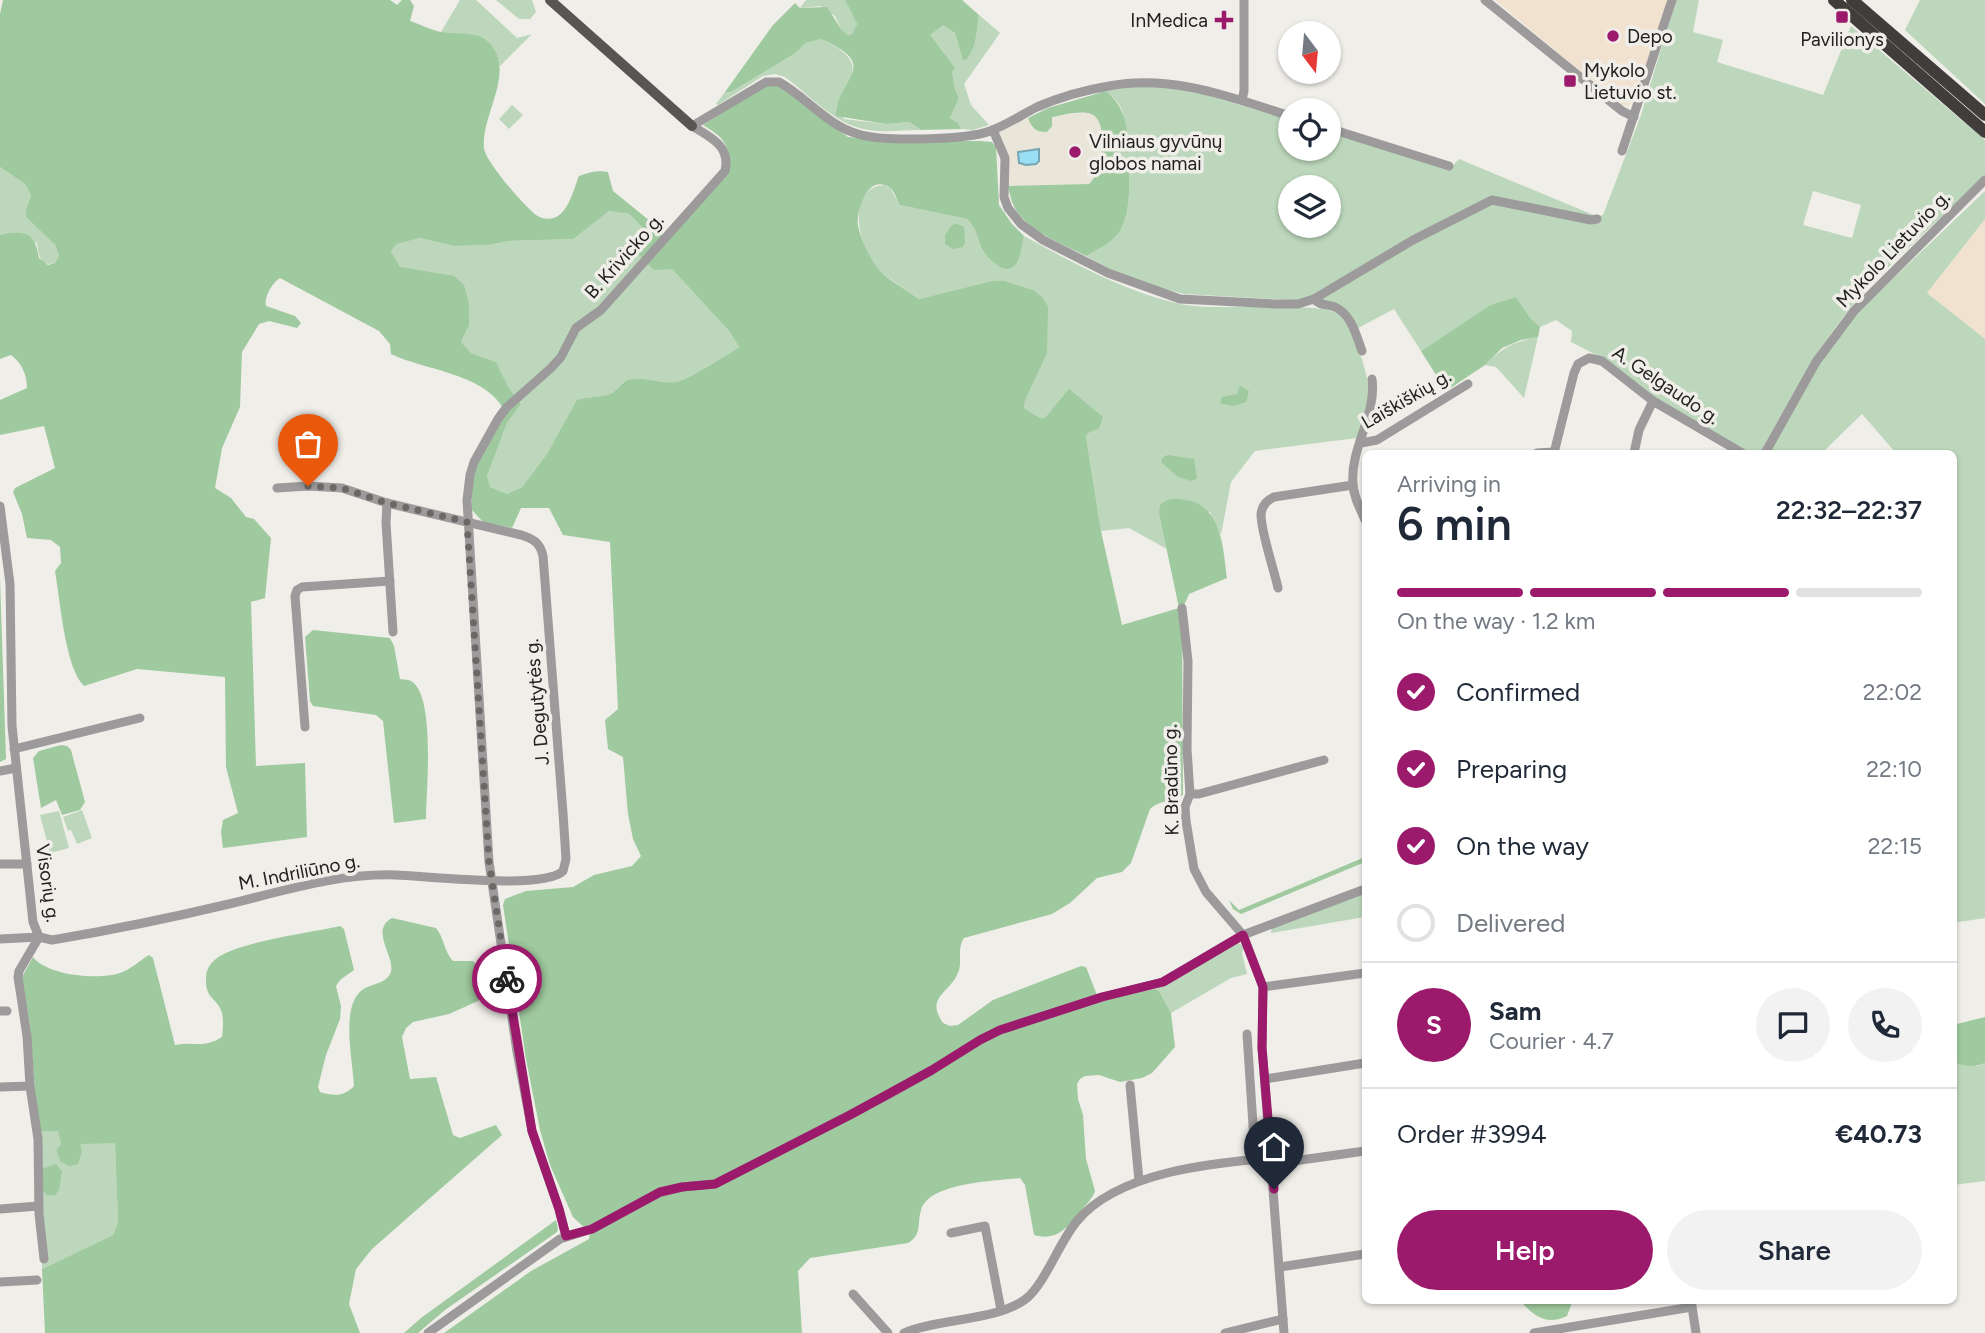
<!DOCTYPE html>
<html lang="en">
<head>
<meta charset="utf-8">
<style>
	:root { --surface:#fff; --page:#f2f2f3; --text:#1f2937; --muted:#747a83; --line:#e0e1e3; --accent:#9c1a6c }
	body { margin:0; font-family:Figtree,sans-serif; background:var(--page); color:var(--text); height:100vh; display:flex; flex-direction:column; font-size:26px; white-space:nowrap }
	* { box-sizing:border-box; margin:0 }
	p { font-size:23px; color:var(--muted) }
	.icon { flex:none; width:38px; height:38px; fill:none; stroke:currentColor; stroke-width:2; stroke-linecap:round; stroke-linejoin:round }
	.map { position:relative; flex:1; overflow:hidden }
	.details { position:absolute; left:1362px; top:450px; width:595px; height:854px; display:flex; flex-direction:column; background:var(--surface); border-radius:10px; box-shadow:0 2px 5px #0004 }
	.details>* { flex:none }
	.needle { width:46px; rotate:164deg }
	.fabs { position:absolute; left:1278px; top:21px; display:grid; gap:14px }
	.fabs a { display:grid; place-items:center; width:63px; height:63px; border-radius:50%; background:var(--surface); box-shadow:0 2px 5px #0004; font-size:35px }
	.pin { position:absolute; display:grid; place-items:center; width:60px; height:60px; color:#fff; margin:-72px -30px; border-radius:50% 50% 50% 0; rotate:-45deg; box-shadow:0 0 7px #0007 }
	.pin .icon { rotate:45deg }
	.courier { position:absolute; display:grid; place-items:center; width:70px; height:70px; margin:-35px; border:5px solid #9c1a6c; border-radius:50%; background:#fff; color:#222; box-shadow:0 2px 9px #0007 }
	.overview em { font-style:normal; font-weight:600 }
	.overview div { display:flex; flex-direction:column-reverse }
	.overview { display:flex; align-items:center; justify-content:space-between; height:119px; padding:0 35px }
	h1 { font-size:46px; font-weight:600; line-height:52px }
	.bar { display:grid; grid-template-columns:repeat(4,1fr); gap:10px 7px; align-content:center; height:84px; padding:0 35px }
	.bar i { height:9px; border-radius:5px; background:var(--line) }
	.bar .on { background:var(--accent) }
	.bar p { grid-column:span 4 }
	.line { display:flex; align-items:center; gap:18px; padding:0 35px; border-top:2px solid var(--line) }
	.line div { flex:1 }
	.round { display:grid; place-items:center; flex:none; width:74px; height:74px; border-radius:37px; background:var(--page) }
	ol { padding:0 35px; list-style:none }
	li { display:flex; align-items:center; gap:21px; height:77px }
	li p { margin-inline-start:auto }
	li .icon { padding:7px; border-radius:50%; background:var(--accent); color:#fff; stroke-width:4 }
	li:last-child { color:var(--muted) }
	li i { width:38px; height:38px; border:4px solid var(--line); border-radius:50% }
	.cta { display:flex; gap:14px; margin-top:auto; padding:14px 35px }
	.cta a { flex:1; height:80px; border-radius:42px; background:var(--accent); color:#fff; font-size:28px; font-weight:600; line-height:80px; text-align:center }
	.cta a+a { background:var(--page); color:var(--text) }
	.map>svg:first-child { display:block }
</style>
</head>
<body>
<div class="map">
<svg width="1985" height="1333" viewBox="0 0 1985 1333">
	<rect width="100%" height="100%" fill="#f0eee9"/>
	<g fill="#f1e2cf">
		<path d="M1495,0H1669L1636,99L1628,106L1621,105Z"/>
		<path d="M1985,219V339L1927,293Z"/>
	</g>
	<path fill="#e9e6d9" d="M1078,113H1091L1099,118L1103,129L1098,173L1093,181L1089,184L1008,186L1006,150L997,133L1028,118L1032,128L1052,117Z"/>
	<g fill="#bcd7bb" fill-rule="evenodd">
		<path d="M460,0H476L517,38L532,34L500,66L497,55L441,32Z"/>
		<path d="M496,0H532L536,12L530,19H519Z"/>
		<path d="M806,0H845L857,24L852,34L848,35L841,29L835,16L820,6L800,8Z"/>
		<path d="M1676,0H1699L1693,32L1723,40L1717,62L1823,95L1851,26L1985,140V176C1940,220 1883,267 1844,316C1811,359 1786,406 1760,453H1746L1657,400L1608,361L1571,342L1572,331L1556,320L1540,327L1531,319L1516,297L1490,305L1421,351L1394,309L1358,328L1328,302L1184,294L1153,286L1114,272L1086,256C1094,251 1104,247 1111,241C1132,225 1129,189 1129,166C1119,160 1113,159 1113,146L1122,141C1125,117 1127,108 1106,91L1131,87H1180L1290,120V149H1328V132L1449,170L1459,159L1596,216L1603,215L1641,115ZM1290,187H1328V226H1290ZM1813,191L1861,205L1852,238L1803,225Z"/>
		<path d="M1920,0H1985V104L1905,30Z"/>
		<path d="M979,15L1000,33L964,84L971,105L989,125L973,130L961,129L958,123L950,118L959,98L955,89L952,71L929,35L943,24L955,33L963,59L975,44Z"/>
		<path d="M821,39C863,58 858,72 836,107L844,119L886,124L909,122L921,130C899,130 876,134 856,127C829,118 808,94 785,77L775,74L763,76L718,105L716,104L725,92H731L794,54L806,43Z"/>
		<path d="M512,105L523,115L509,129L499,119Z"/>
		<path d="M0,167L25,184L31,195L26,210V217L55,245L59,256L55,263C40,267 39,256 37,243L5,234L0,235Z"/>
		<path d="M884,185L890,188L900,205L967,219C977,228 977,238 982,249C988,259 1006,279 1017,263C1021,256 1022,244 1024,236C1073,263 1125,292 1180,304C1215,312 1317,300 1338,314C1352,323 1369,375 1369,392C1368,408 1362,424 1357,438L1255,451L1231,482L1221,535L1210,512L1159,513L1167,549L1129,528L1101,531L1086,437L1088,433L1040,418L1024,408L1033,290L1005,281H992L919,299C906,289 891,281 879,270C859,251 844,188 884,185Z"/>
		<path d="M1985,191V219L1927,293L1985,339V918L1953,923V453H1896L1862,414L1822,453H1768L1821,361L1856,314Z"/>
		<path d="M609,211L629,214L644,229L672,269L729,331L739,347C730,354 686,380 677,382C661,384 647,377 633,379C621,380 619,389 610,394C601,398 588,396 578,400L547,454L522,487L507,494L490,487L487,476L507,423L521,404L509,388L496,362L471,353L461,342L469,326V304L400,267L391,251L397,244L420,238L454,246L489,245L509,241L572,239Z"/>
		<path d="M1538,337L1524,398L1496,367L1485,365C1503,347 1513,342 1538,337Z"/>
		<path d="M82,810L92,838L77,844L71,830L68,831L63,817Z"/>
		<path d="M59,811L69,848L50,853L40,815Z"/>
		<path d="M1365,892V917L1271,933L1272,928Z"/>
		<path d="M1236,942L1244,946L1242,953L1247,974L1231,978L1171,1013L1159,991L1155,989Z"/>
		<path d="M1953,1062L1978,1066L1985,1063V1181L1953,1185Z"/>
		<path d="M58,1130L61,1144L56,1150L60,1161L79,1143H115L118,1223L113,1235L42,1269L38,1131Z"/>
	</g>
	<g fill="#9fc99e" fill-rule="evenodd">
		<path d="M3,0H390L397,5L402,0H410L414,6L410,21C420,24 430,30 441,32C460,36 481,28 494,49C512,77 481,117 484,148C485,161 524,206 536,215C541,219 550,220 556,217C569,211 574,188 579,176C590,172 598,170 608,172L613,191L666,234L729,164C729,142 721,136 703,125L766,85L777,84L848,137L931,141H981L992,142L996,147L999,205L1012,224L1024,236C1022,244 1021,256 1017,263C1006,279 988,259 982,249C977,238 977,228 967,219L900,205C896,199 895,191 889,187C867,174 856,211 858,226C861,239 868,255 876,266C885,279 906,289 919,299L992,281H1005L1033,290L1043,298L1048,307L1047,353L1025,400L1024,408L1040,418H1045L1069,389L1103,417L1099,428L1088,433L1086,437L1101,531L1122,625L1179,608L1159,513L1160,505C1168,498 1175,498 1186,500C1222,506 1223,548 1227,578L1189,594L1182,610L1183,795C1173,802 1159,800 1150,809L1131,863L1122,872L1097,878L1070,903L1052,914L964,938C957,949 962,959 959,970C952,993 924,996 943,1023L950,1026L958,1025L993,1000L1081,966L1086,967L1099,1000L1155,989L1159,991L1171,1013L1175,1047L1152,1073L1142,1078L1120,1082L1099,1075L1085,1076L1080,1079L1077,1084L1078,1099L1083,1115L1086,1159L1095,1191C1093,1198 1087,1203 1082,1210C1068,1226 1058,1242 1034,1235L1025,1185L1020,1178C996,1181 929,1182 921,1210C917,1224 922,1235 908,1243L810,1258L798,1271L802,1333H444L531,1271L589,1239L590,1233L573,1217L550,1165L540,1130L526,1059L503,905L505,899L526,891L573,887L594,875L632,866L641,856L633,839L628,814L623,757L608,749L605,720L618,709L610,542L563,535L549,508H521L512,528L483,522L472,510C469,468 485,447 506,413C487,373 426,371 391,354L390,344L379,331L280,278C272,283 264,297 266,306L295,316L301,323L297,328L269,321L259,324L242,352L240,407L222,448L215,488L231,498L246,517L254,519L271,538L265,598L251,602L256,766L305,763L307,837L223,848L221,832L223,820L238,813L226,767L225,677L137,669L84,686C65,668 60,599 55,571L61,563L60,547L51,540L27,538L22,514L13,492L15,488L55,468L44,426L0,435V400L27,388C27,375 22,363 11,355L0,359V235C25,230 35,232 39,258L48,265L55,263L59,256L55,245L26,217V210L31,195L25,184L0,167V14ZM609,211L629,214L644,229L638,254L654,270L672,269L729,331L739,347C730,354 686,380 677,382C661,384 647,377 632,379C621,380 619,390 610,394C600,398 588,396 577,400L547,454L522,487L507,494L490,487L487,476L507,423L521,404L509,388L496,362L471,353L461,342L469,326V304L464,285L454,276L400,267L391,251L397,244L420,238L454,246L489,245L509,241L573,239Z"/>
		<path d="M845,0H962L979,15L975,44L967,59L963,60L955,33L943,25L930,35L955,68L952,71L955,89L959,98L950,118L958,123L961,129L921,130L909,122L886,124L836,116C836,79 884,66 821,39L806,43L794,54L731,92H725L773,25L795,3L800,8L827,7L841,29L848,35L852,34L857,24Z"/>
		<path d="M1106,91C1120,103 1125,115 1127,133L1122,141L1113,146C1113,159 1119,160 1129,165C1129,189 1132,225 1111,241C1104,247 1094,251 1086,256C1063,244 1034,234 1018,213C1012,205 1010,195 1008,186L1089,184C1102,174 1110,120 1091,114C1080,110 1064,115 1052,117V126L1047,132C1035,132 1032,128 1028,118L1048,108Z"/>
		<path d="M957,224L964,227L965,243L963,247L953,249L945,244V235L952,225Z"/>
		<path d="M1516,297L1531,319L1540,327L1538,337L1521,340L1502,348L1485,365L1446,391L1421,351L1490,305Z"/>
		<path d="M1240,386L1249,391L1246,402L1233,406L1220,403L1222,397L1237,394Z"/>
		<path d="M1168,455L1194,459L1197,478L1192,481L1178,477L1161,462L1163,457Z"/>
		<path d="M0,578L6,759L0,762Z"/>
		<path d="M313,630L390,638L394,646L400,679C404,680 408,679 411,681C436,695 426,793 426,819L394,823L383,721L376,715L313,706L310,701L305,637Z"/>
		<path d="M61,745L67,746L71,750L85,802L80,810L62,815L56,800L41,808L33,758L39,751Z"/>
		<path d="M1365,857V862L1241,914L1233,909L1229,900L1239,910Z"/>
		<path d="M392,918L436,928C444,937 444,952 453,961H473L476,964L480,996L478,1001L449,1014L413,1022L406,1028L402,1037L410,1079L436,1077L453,1135L460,1138L496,1125L502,1135L372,1249L356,1269L349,1304L360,1333H45L42,1269L113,1235L118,1223L115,1143L80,1144L82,1152L78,1164L69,1166L60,1161L56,1150L61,1144L58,1131H38L30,1025L22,977L33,957C48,976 98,980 120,973C130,970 139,961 149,955L153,958L175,1045C194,1041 203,1049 222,1037C223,1028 224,1018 221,1010C215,996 205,999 206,977C206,968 212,961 220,956C244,941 310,933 340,926L344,929L354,970L340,980L336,986L341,1006L340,1019L326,1055L318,1087L320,1092C334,1096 344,1097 354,1086C353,1061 340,1007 362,990C370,984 385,984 390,974C398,959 368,931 392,918Z"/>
		<path d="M1985,1017V1063C1974,1068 1964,1066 1953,1062V1025Z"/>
		<path d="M56,1164L62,1171L59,1190L55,1195H47L43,1191L42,1169Z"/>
		<path d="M556,1220L558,1229L557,1232L445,1310L418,1333H404L421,1318Z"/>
		<path d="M1520,1300H1573L1567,1316C1547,1326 1533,1316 1520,1300Z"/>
	</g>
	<path fill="#9adef4" stroke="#76a5b4" stroke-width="2" d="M1039,149V161L1036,164L1026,165L1019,163L1018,152Z"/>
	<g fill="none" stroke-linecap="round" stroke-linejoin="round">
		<g stroke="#9c9a9a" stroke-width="9">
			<path d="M1485,0L1622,111L1634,117"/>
			<path d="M1242,100L1244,91V0"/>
			<path d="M1328,128L1449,166"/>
			<path d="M993,130L1005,158L1004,197L1008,208L1021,224L1043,240L1108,273L1180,299L1275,304H1298L1314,299C1320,306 1327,304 1335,307C1352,315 1356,335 1362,351"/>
			<path d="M1622,151L1672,0"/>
			<path d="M1314,299L1413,240L1492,200L1591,220L1597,219"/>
			<path d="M1361,443L1377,440L1468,384"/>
			<path d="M1537,453L1554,452"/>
			<path d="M1554,453L1574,373L1578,364L1589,358L1602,361L1653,401L1742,453"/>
			<path d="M1634,453L1639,430L1653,401"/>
			<path d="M1765,453L1816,362L1854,311L1985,180"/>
			<path d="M387,503L386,523L393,632"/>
			<path d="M0,506L10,584L12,726L33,922L39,937"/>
			<path d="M1365,520C1360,508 1353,496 1353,483C1350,448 1377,415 1372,379"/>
			<path d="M1278,588C1274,569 1261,533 1261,514C1262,506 1267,500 1274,497L1353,485"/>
			<path d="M1182,608L1188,661L1187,749L1190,794L1185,807L1186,821L1194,869L1206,892L1243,935L1263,987L1262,1047L1284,1333"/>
			<path d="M305,727L295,596L297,590L302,587L390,581"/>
			<path d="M14,749L140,718"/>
			<path d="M0,771L16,768"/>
			<path d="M1190,794H1199L1324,760"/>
			<path d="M0,864H27"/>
			<path d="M39,937L19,971L18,977L27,1036L30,1086L38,1139L39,1214L44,1259"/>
			<path d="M0,939L39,937L52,940C112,930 170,918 229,904C283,891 339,873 396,875C426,876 544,890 563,871L566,859L563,813L543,556C540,542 533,539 521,535L387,503L342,488L308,486L277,488"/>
			<path d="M1263,987L1365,973"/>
			<path d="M0,1011H7"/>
			<path d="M1247,1034L1254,1140L1259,1159"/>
			<path d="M1265,1079L1365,1063"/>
			<path d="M1130,1085L1139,1181"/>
			<path d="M0,1087L30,1086"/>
			<path d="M1272,1164L1365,1151"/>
			<path d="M0,1209L38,1206"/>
			<path d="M951,1233L985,1226L1001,1310"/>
			<path d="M566,1236L559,1209L532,1131L517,1052L489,862L467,500L470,475L474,462L498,419L506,408L551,368L561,357L576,328L601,310L725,171C731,146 710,137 692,126L766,82H779C806,97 828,126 858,134C883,142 966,140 990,131C1007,125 1021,115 1037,107C1060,97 1085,90 1109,86C1171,74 1231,97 1290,116"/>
			<path d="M1280,1267L1365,1254"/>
			<path d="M0,1282L37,1280"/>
			<path d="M853,1294L888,1333"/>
			<path d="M1691,1300L1696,1333"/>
			<path d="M428,1333L560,1239L592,1229L659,1193L682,1187L715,1184L888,1095L932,1070L980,1040L1000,1030L1102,997L1163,982L1243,935L1365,889"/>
			<path d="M904,1333C938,1318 999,1321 1027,1298C1045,1283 1060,1241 1077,1221C1118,1172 1211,1163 1271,1158"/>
			<path d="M1225,1333L1283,1319"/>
			<path d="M1534,1333L1692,1307"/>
		</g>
		<path stroke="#595555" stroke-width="10" d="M550,0L692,126"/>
		<g stroke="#423d3d" stroke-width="12">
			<path d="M1834,0L1985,132"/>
			<path d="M1852,0L1985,115"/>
		</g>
	</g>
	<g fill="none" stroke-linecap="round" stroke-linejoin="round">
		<path stroke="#6a6966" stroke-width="7" stroke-dasharray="0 12.6" d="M308,486L342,488L387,503L467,522L489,862L507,979"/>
		<path stroke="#9c1a6c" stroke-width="9" d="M507,979L532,1131L559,1209L566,1236L592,1229L660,1192L682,1187L715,1184L850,1115L932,1070L980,1040L1000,1030L1102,997L1163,982L1243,935L1263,987L1262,1048L1274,1189"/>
	</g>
	<g fill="#9c1a6c" stroke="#f0eee9" stroke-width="2.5">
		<rect x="1835" y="10" width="14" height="14" rx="3.5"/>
		<path d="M1220.5 9.5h7v7h7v7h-7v7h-7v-7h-7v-7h7z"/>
		<circle cx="1613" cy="36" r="7"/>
		<rect x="1563" y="74" width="14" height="14" rx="3.5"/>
		<circle cx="1075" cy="152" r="7"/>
	</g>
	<g text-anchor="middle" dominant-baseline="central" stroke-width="7" stroke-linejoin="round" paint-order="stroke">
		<g font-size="19" fill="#22211f" stroke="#f0eee9" text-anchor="start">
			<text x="1208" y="20" text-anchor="end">InMedica</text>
			<text x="1627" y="36">Depo</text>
			<text x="1842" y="39" text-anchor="middle">Pavilionys</text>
			<text x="1584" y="70">Mykolo<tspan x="1584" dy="22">Lietuvio st.</tspan></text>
			<text x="1089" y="141">Vilniaus gyvūnų<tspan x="1089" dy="22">globos namai</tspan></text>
		</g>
		<g font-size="19" fill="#22211f" stroke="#f0eee9">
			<text transform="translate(1893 249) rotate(-46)">Mykolo Lietuvio g.</text>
			<text transform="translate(624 256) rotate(-48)">B. Krivicko g.</text>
			<text transform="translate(1666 385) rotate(34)">A. Gelgaudo g.</text>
			<text transform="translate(1406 399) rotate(-30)">Laiškiškių g.</text>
			<text transform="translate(537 702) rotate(-95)">J. Degutytės g.</text>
			<text transform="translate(1171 780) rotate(-91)">K. Bradūno g.</text>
			<text transform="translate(299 872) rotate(-11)">M. Indriliūno g.</text>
			<text transform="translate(48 883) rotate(82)">Visorių g.</text>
		</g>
	</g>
</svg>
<div class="fabs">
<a><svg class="needle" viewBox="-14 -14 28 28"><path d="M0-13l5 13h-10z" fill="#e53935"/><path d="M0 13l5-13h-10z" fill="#747a83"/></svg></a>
<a><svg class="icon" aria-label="locate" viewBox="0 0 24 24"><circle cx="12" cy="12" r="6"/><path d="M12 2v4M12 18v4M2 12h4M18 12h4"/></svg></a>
<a><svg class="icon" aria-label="layers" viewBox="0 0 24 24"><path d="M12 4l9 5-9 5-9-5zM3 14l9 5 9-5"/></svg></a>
</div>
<div class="pin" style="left:308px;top:486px;background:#ea580c"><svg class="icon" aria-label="bag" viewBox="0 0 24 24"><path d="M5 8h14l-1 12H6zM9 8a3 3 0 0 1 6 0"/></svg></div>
<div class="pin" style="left:1274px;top:1189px;background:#1f2937"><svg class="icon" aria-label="home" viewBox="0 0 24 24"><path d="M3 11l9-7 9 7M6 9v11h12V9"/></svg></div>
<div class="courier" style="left:507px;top:979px"><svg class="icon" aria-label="bike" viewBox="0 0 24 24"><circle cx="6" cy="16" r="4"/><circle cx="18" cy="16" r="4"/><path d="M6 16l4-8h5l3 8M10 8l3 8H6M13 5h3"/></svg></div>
<section class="details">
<div class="overview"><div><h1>6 min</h1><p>Arriving in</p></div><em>22:32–22:37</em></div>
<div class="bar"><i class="on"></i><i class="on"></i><i class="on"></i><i></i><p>On the way · 1.2 km</p></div>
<ol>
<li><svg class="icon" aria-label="check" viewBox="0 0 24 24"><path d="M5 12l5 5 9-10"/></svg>Confirmed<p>22:02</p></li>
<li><svg class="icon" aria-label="check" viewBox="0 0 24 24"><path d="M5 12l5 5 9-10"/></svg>Preparing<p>22:10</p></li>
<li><svg class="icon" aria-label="check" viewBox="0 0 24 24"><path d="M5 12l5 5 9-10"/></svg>On the way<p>22:15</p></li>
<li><i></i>Delivered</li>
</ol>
<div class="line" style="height:126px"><b class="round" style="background:var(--accent);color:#fff">S</b><div><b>Sam</b><p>Courier · 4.7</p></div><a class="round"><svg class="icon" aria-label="chat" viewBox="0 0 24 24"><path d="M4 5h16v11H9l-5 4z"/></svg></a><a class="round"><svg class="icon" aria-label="phone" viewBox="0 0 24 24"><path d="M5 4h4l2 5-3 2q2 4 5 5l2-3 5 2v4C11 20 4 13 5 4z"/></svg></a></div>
<div class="line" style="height:91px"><div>Order #3994</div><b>€40.73</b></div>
<div class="cta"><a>Help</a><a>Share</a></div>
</section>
</div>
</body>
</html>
